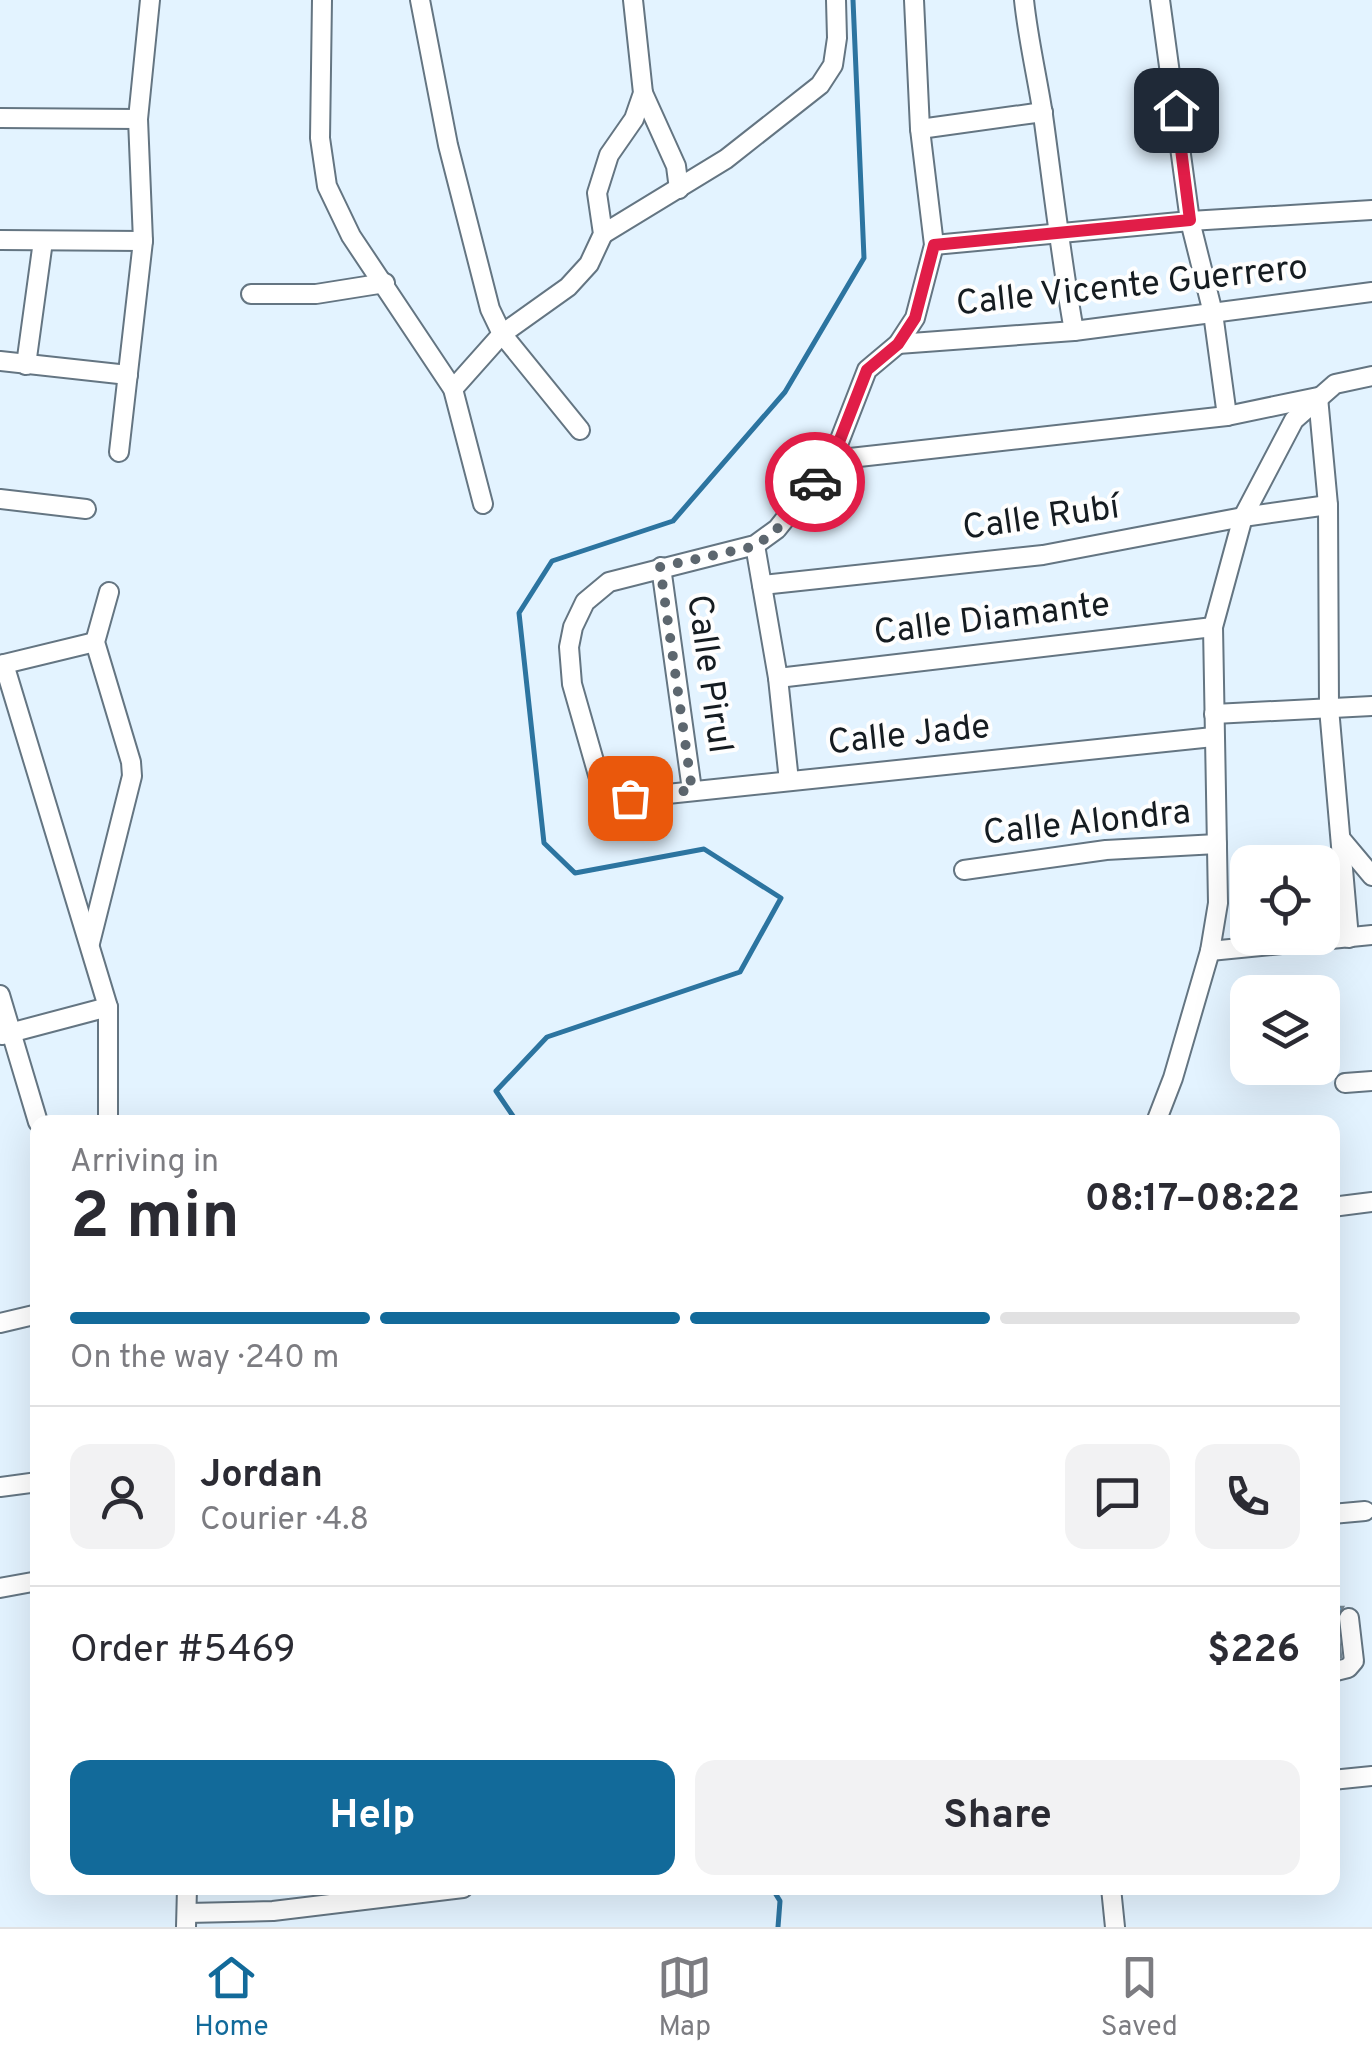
<!DOCTYPE html>
<html lang="en">
<head>
<meta charset="utf-8">
<style>
	:root { --surface:#fff; --page:#f2f2f3; --text:#2b2b33; --muted:#7c7c81; --line:#e1e1e2; --accent:#126a9a }
	body { margin:0; font-family:Overpass,sans-serif; background:var(--page); color:var(--text); height:100vh; display:flex; flex-direction:column; font-size:38px; white-space:nowrap }
	* { box-sizing:border-box; margin:0 }
	p { font-size:32px; color:var(--muted) }
	.icon { flex:none; width:55px; height:55px; fill:none; stroke:currentColor; stroke-width:2; stroke-linecap:round; stroke-linejoin:round }
	.map { position:relative; flex:1; overflow:hidden }
	.details { position:absolute; left:30px; top:1115px; width:1310px; height:780px; display:flex; flex-direction:column; background:var(--surface); border-radius:20px; box-shadow:0 10px 40px #0002 }
	.details>* { flex:none }
	.controls { position:absolute; left:1230px; top:845px; display:grid; gap:20px }
	.controls a { display:grid; place-items:center; width:110px; height:110px; border-radius:20px; background:var(--surface); box-shadow:0 10px 40px #0002; font-size:50px }
	.pin { position:absolute; display:grid; place-items:center; width:85px; height:85px; color:#fff; margin:-42px; border-radius:20px; box-shadow:0 5px 15px #0006 }
	.courier { position:absolute; display:grid; place-items:center; width:100px; height:100px; margin:-50px; border:8px solid #e11d48; border-radius:50%; background:#fff; color:#222; box-shadow:0 2px 12px #0007 }
	.head em { font-style:normal; font-weight:700 }
	.head div { display:flex; flex-direction:column-reverse }
	.head { display:flex; align-items:center; justify-content:space-between; height:170px; padding:0 40px }
	h1 { font-size:65px; font-weight:700; line-height:75px }
	.bar { display:grid; grid-template-columns:repeat(4,1fr); gap:15px 10px; align-content:center; height:120px; padding:0 40px }
	.bar i { height:12px; border-radius:8px; background:var(--line) }
	.bar .selected { background:var(--accent) }
	.bar p { grid-column:span 4 }
	.line { display:flex; align-items:center; gap:25px; padding:0 40px; border-top:2px solid var(--line) }
	.line div { flex:1 }
	.round { display:grid; place-items:center; flex:none; width:105px; height:105px; border-radius:20px; background:var(--page) }
	.button { display:flex; gap:20px; margin-top:auto; padding:20px 40px }
	.button a { flex:1; height:115px; border-radius:20px; background:var(--accent); color:#fff; font-size:40px; font-weight:700; line-height:115px; text-align:center }
	.button a+a { background:var(--page); color:var(--text) }
	.menu { display:flex; justify-content:space-around; align-items:center; height:140px; border-top:2px solid var(--line); background:var(--surface); font-size:28px; color:var(--muted) }
	.menu a { display:grid; justify-items:center; gap:5px }
	.menu .selected { color:var(--accent) }
	.map>svg:first-child { display:block }
</style>
</head>
<body>
<div class="map">
<svg width="1372" height="1927" viewBox="0 0 1372 1927">
	<rect width="100%" height="100%" fill="#e3f3ff"/>
	<g fill="none" stroke-linecap="round" stroke-linejoin="round">
		<g stroke="#2c74a0" stroke-width="5">
			<path d="M517,1122L496,1091L547,1037L740,972L781,898L704,849L575,873L544,843L519,613L552,561L673,521L785,392L864,258L853,0"/>
			<path d="M772,1888L780,1901L778,1927"/>
		</g>
	</g>
	<path fill="#5bbcfb" stroke="#768895" stroke-width="2.5" d="M1332,1607H1343L1337,1618L1341,1657L1332,1659Z"/>
	<g fill="none" stroke-linecap="round" stroke-linejoin="round">
		<defs>
			<g id="minor">
				<path d="M322,0L320,138L327,186L351,236L453,389L483,504"/>
				<path d="M420,0L448,145L490,309L502,334L580,430"/>
				<path d="M914,0L920,129L934,245L915,318L898,344L867,370L832,460L777,529L755,545L609,582L585,602L573,627L569,647L572,684L598,775L612,797L629,798L1213,737"/>
				<path d="M1024,0C1028,39 1037,76 1043,115C1053,187 1061,259 1074,331"/>
				<path d="M1160,0L1190,221L1213,313L1227,416"/>
				<path d="M643,93L676,166L679,189"/>
				<path d="M0,118L138,119"/>
				<path d="M920,129L1043,112"/>
				<path d="M603,234L726,159L820,85L833,65L837,38L836,0"/>
				<path d="M0,240L143,241"/>
				<path d="M934,245L1190,221L1372,210"/>
				<path d="M251,294H316L385,283"/>
				<path d="M898,344L1074,331L1372,292"/>
				<path d="M0,361L128,375"/>
				<path d="M26,365L43,241"/>
				<path d="M453,389L502,334L568,287L589,264L603,234L597,193L609,155L634,119L643,93L633,0"/>
				<path d="M119,452L143,241L138,119L150,0"/>
				<path d="M832,460L1227,416L1318,397L1328,505L1329,708L1349,938"/>
				<path d="M0,499L86,509"/>
				<path d="M755,545L778,678L789,781"/>
				<path d="M661,567L692,790"/>
				<path d="M762,585L1043,555L1243,517L1328,505"/>
				<path d="M4,664L108,1007V1122"/>
				<path d="M0,665L95,642"/>
				<path d="M778,678L1213,627"/>
				<path d="M1214,714L1372,706"/>
				<path d="M1341,839L1372,876"/>
				<path d="M964,870L1106,850L1217,844"/>
				<path d="M90,943L132,776L131,762L95,642L109,592"/>
				<path d="M1210,951L1372,935"/>
				<path d="M0,995L38,1122"/>
				<path d="M2,1035L108,1007"/>
				<path d="M1345,1083L1372,1081"/>
				<path d="M1156,1122L1173,1078L1210,951L1218,903L1213,627L1243,517L1294,420L1335,384L1372,376"/>
				<path d="M1332,1207L1372,1202"/>
				<path d="M0,1323L38,1314"/>
				<path d="M0,1487L38,1482"/>
				<path d="M1332,1514L1365,1511"/>
				<path d="M0,1588L38,1581"/>
				<path d="M1332,1672L1348,1668L1354,1661L1349,1618"/>
				<path d="M1332,1780L1372,1776"/>
				<path d="M1111,1888L1115,1927"/>
				<path d="M187,1913L273,1911L463,1888"/>
				<path d="M186,1927L187,1888"/>
			</g>
		</defs>
		<use href="#minor" stroke="#647582" stroke-width="22"/>
		<use href="#minor" stroke="#fff" stroke-width="18"/>
	</g>
	<g fill="none" stroke-linecap="round" stroke-linejoin="round">
		<path stroke="#5d676f" stroke-width="10" stroke-dasharray="0 18" d="M630,798L692,790L660,567L756,546L777,529L815,482"/>
		<path stroke="#e11d48" stroke-width="12" d="M815,482L832,460L867,370L898,344L915,318L934,245L1190,220L1176,110"/>
	</g>
	<g text-anchor="middle" dominant-baseline="central" stroke-width="8" stroke-linejoin="round" paint-order="stroke">
		<g font-size="35" fill="#151c21" stroke="#fefefe">
			<text transform="translate(1132 287) rotate(-6)">Calle Vicente Guerrero</text>
			<text transform="translate(1041 519) rotate(-8)">Calle Rubí</text>
			<text transform="translate(992 620) rotate(-7)">Calle Diamante</text>
			<text transform="translate(708 674) rotate(82)">Calle Pirul</text>
			<text transform="translate(909 736) rotate(-6)">Calle Jade</text>
			<text transform="translate(1087 824) rotate(-6)">Calle Alondra</text>
		</g>
	</g>
</svg>
<div class="controls">
<a><svg class="icon" aria-label="locate" viewBox="0 0 24 24"><circle cx="12" cy="12" r="6"/><path d="M12 2v4M12 18v4M2 12h4M18 12h4"/></svg></a>
<a><svg class="icon" aria-label="layers" viewBox="0 0 24 24"><path d="M12 4l9 5-9 5-9-5zM3 14l9 5 9-5"/></svg></a>
</div>
<div class="pin" style="left:630px;top:798px;background:#ea580c"><svg class="icon" aria-label="bag" viewBox="0 0 24 24"><path d="M5 8h14l-1 12H6zM9 8a3 3 0 0 1 6 0"/></svg></div>
<div class="pin" style="left:1176px;top:110px;background:#1f2937"><svg class="icon" aria-label="home" viewBox="0 0 24 24"><path d="M3 11l9-7 9 7M6 9v11h12V9"/></svg></div>
<div class="courier" style="left:815px;top:482px"><svg class="icon" aria-label="car" viewBox="0 0 24 24"><path d="M5 17H2v-5l4-1 3-4h7l3 4 3 1v5h-3M9 17h6M6 11h13"/><circle cx="7" cy="17" r="2"/><circle cx="17" cy="17" r="2"/></svg></div>
<section class="details">
<div class="head"><div><h1>2 min</h1><p>Arriving in</p></div><em>08:17–08:22</em></div>
<div class="bar"><i class="selected"></i><i class="selected"></i><i class="selected"></i><i></i><p>On the way · 240 m</p></div>
<div class="line" style="height:180px"><a class="round"><svg class="icon" aria-label="person" viewBox="0 0 24 24"><circle cx="12" cy="8" r="4"/><path d="M4 21q1-7 8-7t8 7"/></svg></a><div><b>Jordan</b><p>Courier · 4.8</p></div><a class="round"><svg class="icon" aria-label="chat" viewBox="0 0 24 24"><path d="M4 5h16v11H9l-5 4z"/></svg></a><a class="round"><svg class="icon" aria-label="phone" viewBox="0 0 24 24"><path d="M5 4h4l2 5-3 2q2 4 5 5l2-3 5 2v4C11 20 4 13 5 4z"/></svg></a></div>
<div class="line" style="height:130px"><div>Order #5469</div><b>$226</b></div>
<div class="button"><a>Help</a><a>Share</a></div>
</section>
</div>
<nav class="menu">
<a class="selected"><svg class="icon" aria-label="home" viewBox="0 0 24 24"><path d="M3 11l9-7 9 7M6 9v11h12V9"/></svg>Home</a>
<a><svg class="icon" aria-label="map" viewBox="0 0 24 24"><path d="M3 6l6-2 6 2 6-2v14l-6 2-6-2-6 2zM9 4v14M15 6v14"/></svg>Map</a>
<a><svg class="icon" aria-label="saved" viewBox="0 0 24 24"><path d="M7 4h10v16l-5-4-5 4z"/></svg>Saved</a>
</nav>
</body>
</html>
